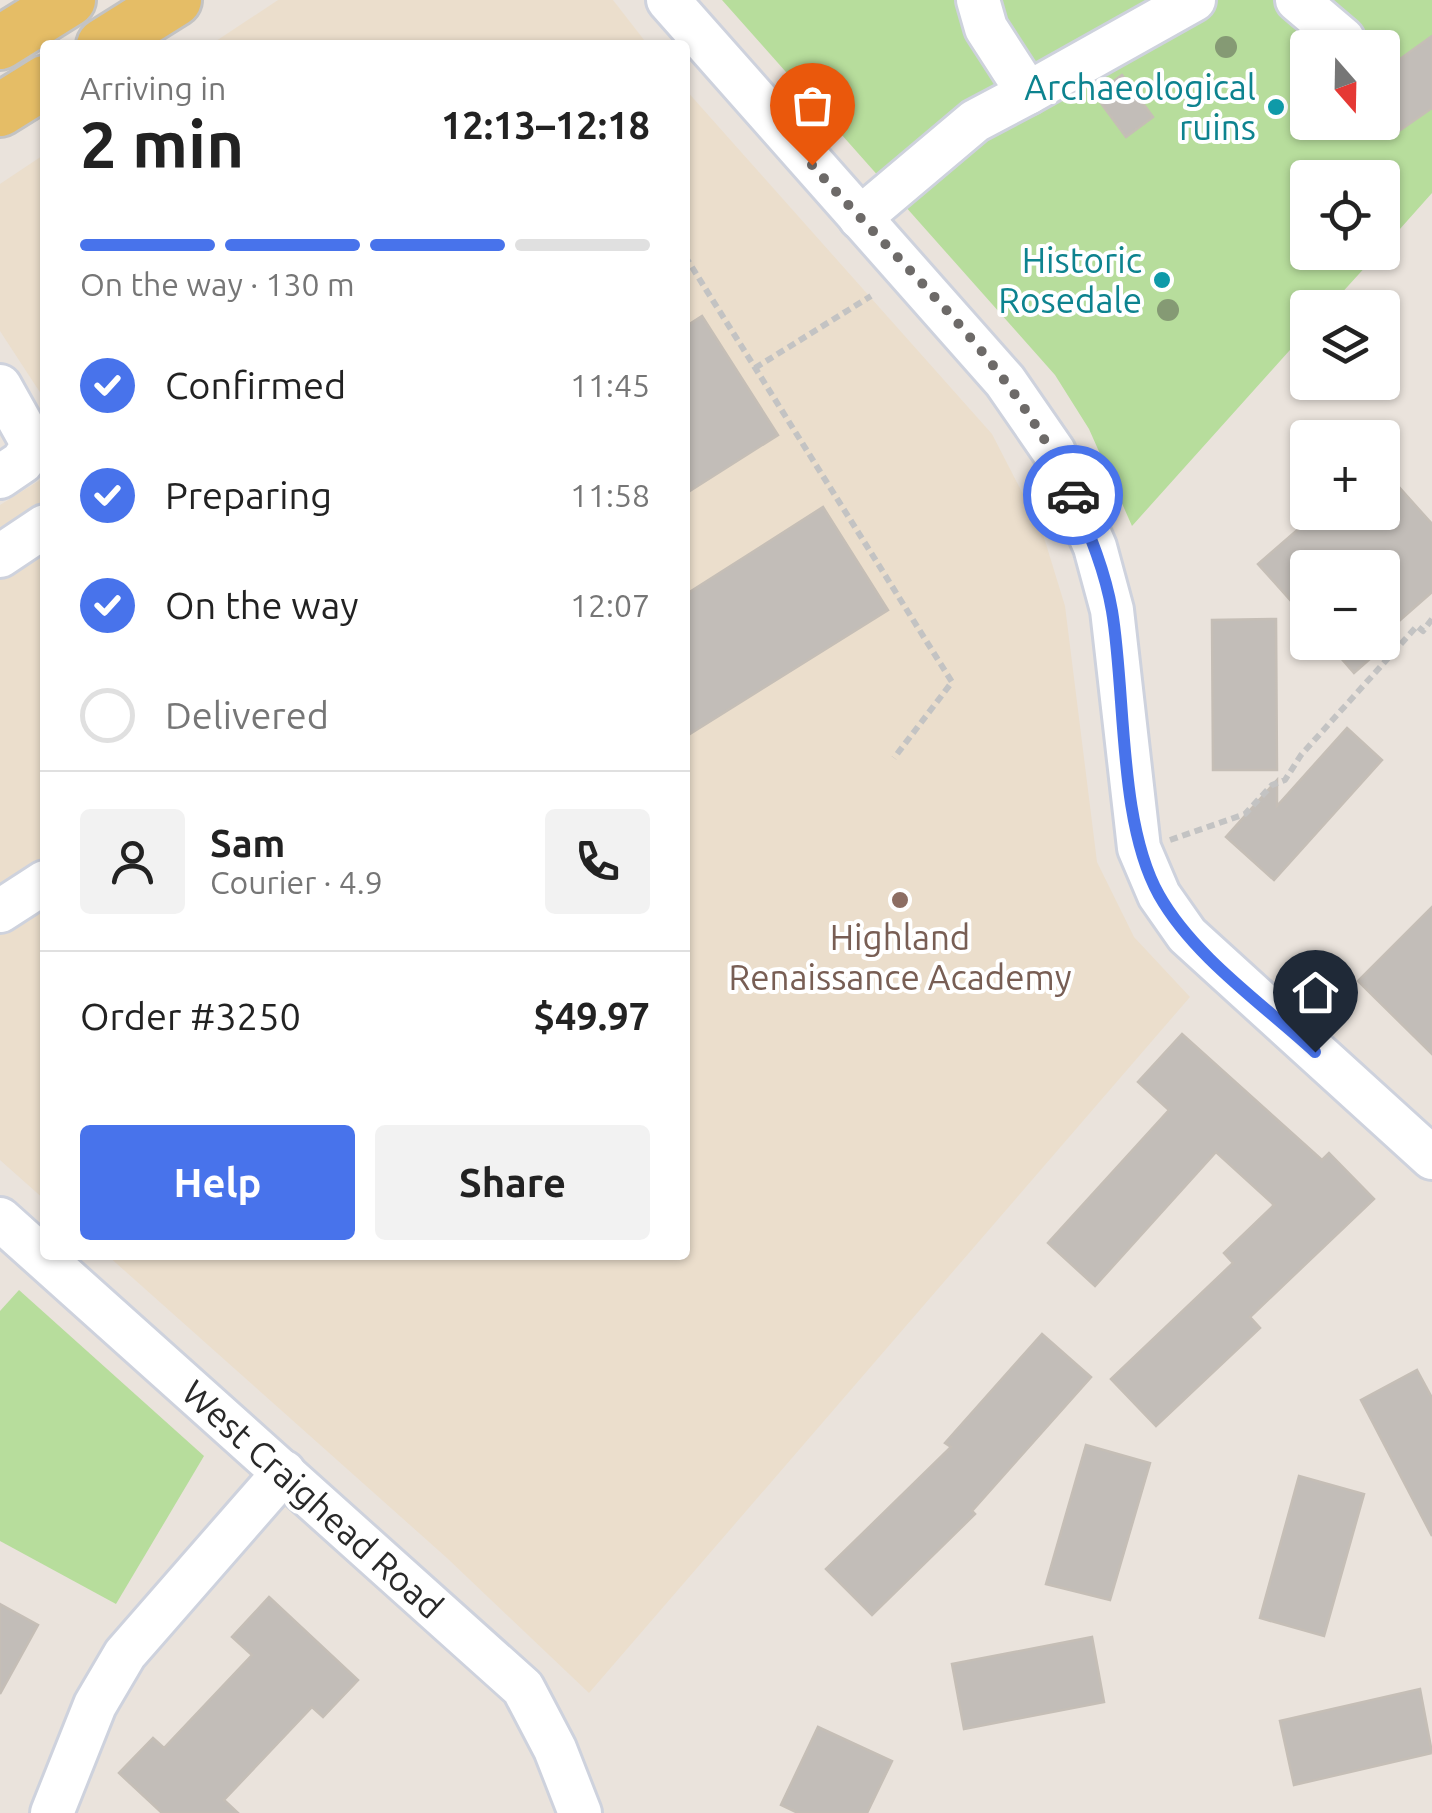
<!DOCTYPE html>
<html lang="en">
<head>
<meta charset="utf-8">
<style>
	:root { --surface:#fff; --page:#f2f2f2; --text:#222; --muted:#767676; --line:#e0e0e0; --accent:#4873eb }
	body { margin:0; font-family:Ubuntu,sans-serif; background:var(--page); color:var(--text); height:100vh; display:flex; flex-direction:column; font-size:38px; white-space:nowrap }
	* { box-sizing:border-box; margin:0 }
	p { font-size:32px; color:var(--muted) }
	.icon { flex:none; width:55px; height:55px; fill:none; stroke:currentColor; stroke-width:2; stroke-linecap:round; stroke-linejoin:round }
	.map { position:relative; flex:1; overflow:hidden }
	.sheet { position:absolute; left:40px; top:40px; width:650px; height:1220px; display:flex; flex-direction:column; background:var(--surface); border-radius:10px; box-shadow:0 2px 8px #0004 }
	.sheet>* { flex:none }
	.needle { width:65px; rotate:160deg }
	.fabs { position:absolute; left:1290px; top:30px; display:grid; gap:20px }
	.fabs a { display:grid; place-items:center; width:110px; height:110px; border-radius:10px; background:var(--surface); box-shadow:0 2px 8px #0004; font-size:50px }
	.pin { position:absolute; display:grid; place-items:center; width:85px; height:85px; color:#fff; margin:-102px -42px; border-radius:50% 50% 50% 0; rotate:-45deg; box-shadow:0 0 10px #0007 }
	.pin .icon { rotate:45deg }
	.courier { position:absolute; display:grid; place-items:center; width:100px; height:100px; margin:-50px; border:8px solid #4873eb; border-radius:50%; background:#fff; color:#222; box-shadow:0 2px 12px #0007 }
	.overview em { font-style:normal; font-weight:700 }
	.overview div { display:flex; flex-direction:column-reverse }
	.overview { display:flex; align-items:center; justify-content:space-between; height:170px; padding:0 40px }
	h1 { font-size:65px; font-weight:700; line-height:75px }
	.bar { display:grid; grid-template-columns:repeat(4,1fr); gap:15px 10px; align-content:center; height:120px; padding:0 40px }
	.bar i { height:12px; border-radius:8px; background:var(--line) }
	.bar .current { background:var(--accent) }
	.bar p { grid-column:span 4 }
	.line { display:flex; align-items:center; gap:25px; padding:0 40px; border-top:2px solid var(--line) }
	.line div { flex:1 }
	.round { display:grid; place-items:center; flex:none; width:105px; height:105px; border-radius:10px; background:var(--page) }
	ol { padding:0 40px; list-style:none }
	li { display:flex; align-items:center; gap:30px; height:110px }
	li p { margin-inline-start:auto }
	li .icon { padding:10px; border-radius:50%; background:var(--accent); color:#fff; stroke-width:4 }
	li:last-child { color:var(--muted) }
	li i { width:55px; height:55px; border:5px solid var(--line); border-radius:50% }
	.cta { display:flex; gap:20px; margin-top:auto; padding:20px 40px }
	.cta a { flex:1; height:115px; border-radius:10px; background:var(--accent); color:#fff; font-size:40px; font-weight:700; line-height:115px; text-align:center }
	.cta a+a { background:var(--page); color:var(--text) }
	.map>svg:first-child { display:block }
</style>
</head>
<body>
<div class="map">
<svg width="1432" height="1813" viewBox="0 0 1432 1813">
	<rect width="100%" height="100%" fill="#eae3dc"/>
	<g fill="#ebdecc">
		<path d="M278,0H613L648,45H210Z"/>
		<path d="M685,89L992,434L1042,531L1065,606L1097,862L1134,937L1190,997L589,1693L447,1558L107,1255H685Z"/>
		<path d="M45,154V400L0,331V184Z"/>
		<path d="M45,477V1200L0,1160V505Z"/>
	</g>
	<g fill="#b7dd9c" fill-rule="evenodd">
		<path d="M722,0H1432V193L1383,248L1382,178H1308V252L1378,253L1329,307L1308,308L1307,331L1132,526L1089,429L1055,375ZM1308,48H1382V122H1308Z"/>
		<path d="M19,1290L204,1456L116,1604L0,1541V1311Z"/>
	</g>
	<g fill="#c2bdb8" stroke="#c5beb6" stroke-width="2.5">
		<path d="M1432,36V108L1396,133L1382,114V72Z"/>
		<path d="M1122,75L1153,117L1126,137L1095,95Z"/>
		<path d="M702,316L778,435L685,494V327Z"/>
		<path d="M1382,468L1432,524V592L1382,636V568H1308V620L1258,564L1318,512H1382Z"/>
		<path d="M823,507L888,610L685,737V595Z"/>
		<path d="M1276,619L1277,770H1213L1212,620Z"/>
		<path d="M1327,642H1389L1354,673Z"/>
		<path d="M1347,728L1382,760L1274,880L1226,837L1277,780V806Z"/>
		<path d="M1432,907V1054L1358,981Z"/>
		<path d="M1182,1034L1322,1160L1329,1153L1374,1199L1250,1317L1260,1328L1156,1426L1111,1379L1233,1263L1224,1253L1274,1205L1216,1152L1095,1286L1048,1243L1169,1110L1138,1082Z"/>
		<path d="M1042,1334L1091,1377L972,1511L975,1514L872,1615L826,1569L951,1447L945,1443Z"/>
		<path d="M1417,1370L1432,1398V1536L1361,1400Z"/>
		<path d="M1086,1445L1150,1463L1110,1600L1046,1584Z"/>
		<path d="M1299,1476L1364,1494L1324,1636L1260,1618Z"/>
		<path d="M269,1597L358,1680L323,1717L312,1707L224,1800L238,1813H162L119,1773L153,1738L164,1748L252,1655L232,1637Z"/>
		<path d="M0,1604L38,1625L0,1694Z"/>
		<path d="M1092,1637L1104,1702L964,1729L952,1664Z"/>
		<path d="M1420,1689L1432,1753L1294,1785L1280,1721Z"/>
		<path d="M818,1727L892,1761L867,1813H798L781,1805Z"/>
	</g>
	<g fill="none" stroke-linecap="round" stroke-linejoin="round">
		<defs>
			<g id="minor">
				<path d="M668,0L1005,381L1054,452L1095,547L1112,610L1139,848L1159,895L1187,935L1432,1158"/>
				<path d="M1297,0L1343,39"/>
				<path d="M1028,93L1194,0"/>
				<path d="M860,218L975,121L1028,93L986,28L978,0"/>
				<path d="M0,386L33,445L22,462L0,477"/>
				<path d="M0,556L45,526"/>
				<path d="M0,911L45,882"/>
				<path d="M0,1219L523,1688L555,1749L580,1813"/>
				<path d="M52,1813L95,1705L125,1654L284,1472"/>
			</g>
			<g id="major">
				<path d="M0,43L69,0"/>
				<path d="M103,45L175,0"/>
				<path d="M0,110L45,82"/>
			</g>
		</defs>
		<use href="#minor" stroke="#ced2dd" stroke-width="48"/>
		<use href="#major" stroke="#c3c3c3" stroke-width="58"/>
		<g stroke="#c3c3c3" stroke-width="6" stroke-dasharray="8 5" stroke-linecap="butt">
			<path d="M685,256L952,682L894,758"/>
			<path d="M755,368L871,296"/>
			<path d="M1170,840L1245,814L1272,785L1285,780L1301,755L1417,626L1423,631L1432,619"/>
		</g>
		<use href="#minor" stroke="#fff" stroke-width="42"/>
		<use href="#major" stroke="#e5bd66" stroke-width="52"/>
	</g>
	<g fill="#859a74">
		<circle cx="1226" cy="47" r="11"/>
		<circle cx="1168" cy="310" r="11"/>
	</g>
	<g fill="none" stroke-linecap="round" stroke-linejoin="round">
		<path stroke="#6d6a68" stroke-width="10" stroke-dasharray="0 18" d="M812,165C904,269 1017,367 1073,495"/>
		<path stroke="#4873eb" stroke-width="12" d="M1073,495C1089,533 1105,570 1112,611C1126,695 1118,822 1159,895C1194,957 1263,1004 1315,1052"/>
	</g>
	<g fill="#0f9aa8" stroke="#fff" stroke-width="4">
		<circle cx="1276" cy="107" r="10"/>
		<circle cx="1162" cy="280" r="10"/>
	</g>
	<circle fill="#8d6e63" stroke="#fff" stroke-width="4" cx="900" cy="900" r="10"/>
	<g text-anchor="middle" dominant-baseline="central" stroke-width="8" stroke-linejoin="round" paint-order="stroke">
		<g font-size="35" fill="#0d838f" stroke="#fff" text-anchor="end">
			<text x="1256" y="87">Archaeological<tspan x="1256" dy="40">ruins</tspan></text>
			<text x="1142" y="260">Historic<tspan x="1142" dy="40">Rosedale</tspan></text>
		</g>
		<g font-size="35" fill="#785e54" stroke="#fff">
			<text x="900" y="937">Highland<tspan x="900" dy="40">Renaissance Academy</tspan></text>
		</g>
		<g font-size="35" fill="#292929" stroke="#fff">
			<text transform="translate(313 1499) rotate(42)">West Craighead Road</text>
		</g>
	</g>
</svg>
<div class="fabs">
<a><svg class="needle" viewBox="-14 -14 28 28"><path d="M0-13l5 13h-10z" fill="#e53935"/><path d="M0 13l5-13h-10z" fill="#767676"/></svg></a>
<a><svg class="icon" aria-label="locate" viewBox="0 0 24 24"><circle cx="12" cy="12" r="6"/><path d="M12 2v4M12 18v4M2 12h4M18 12h4"/></svg></a>
<a><svg class="icon" aria-label="layers" viewBox="0 0 24 24"><path d="M12 4l9 5-9 5-9-5zM3 14l9 5 9-5"/></svg></a>
<a>+</a>
<a>−</a>
</div>
<div class="pin" style="left:812px;top:165px;background:#ea580c"><svg class="icon" aria-label="bag" viewBox="0 0 24 24"><path d="M5 8h14l-1 12H6zM9 8a3 3 0 0 1 6 0"/></svg></div>
<div class="pin" style="left:1315px;top:1052px;background:#1f2937"><svg class="icon" aria-label="home" viewBox="0 0 24 24"><path d="M3 11l9-7 9 7M6 9v11h12V9"/></svg></div>
<div class="courier" style="left:1073px;top:495px"><svg class="icon" aria-label="car" viewBox="0 0 24 24"><path d="M5 17H2v-5l4-1 3-4h7l3 4 3 1v5h-3M9 17h6M6 11h13"/><circle cx="7" cy="17" r="2"/><circle cx="17" cy="17" r="2"/></svg></div>
<section class="sheet">
<div class="overview"><div><h1>2 min</h1><p>Arriving in</p></div><em>12:13–12:18</em></div>
<div class="bar"><i class="current"></i><i class="current"></i><i class="current"></i><i></i><p>On the way · 130 m</p></div>
<ol>
<li><svg class="icon" aria-label="check" viewBox="0 0 24 24"><path d="M5 12l5 5 9-10"/></svg>Confirmed<p>11:45</p></li>
<li><svg class="icon" aria-label="check" viewBox="0 0 24 24"><path d="M5 12l5 5 9-10"/></svg>Preparing<p>11:58</p></li>
<li><svg class="icon" aria-label="check" viewBox="0 0 24 24"><path d="M5 12l5 5 9-10"/></svg>On the way<p>12:07</p></li>
<li><i></i>Delivered</li>
</ol>
<div class="line" style="height:180px"><a class="round"><svg class="icon" aria-label="person" viewBox="0 0 24 24"><circle cx="12" cy="8" r="4"/><path d="M4 21q1-7 8-7t8 7"/></svg></a><div><b>Sam</b><p>Courier · 4.9</p></div><a class="round"><svg class="icon" aria-label="phone" viewBox="0 0 24 24"><path d="M5 4h4l2 5-3 2q2 4 5 5l2-3 5 2v4C11 20 4 13 5 4z"/></svg></a></div>
<div class="line" style="height:130px"><div>Order #3250</div><b>$49.97</b></div>
<div class="cta"><a>Help</a><a>Share</a></div>
</section>
</div>
</body>
</html>
